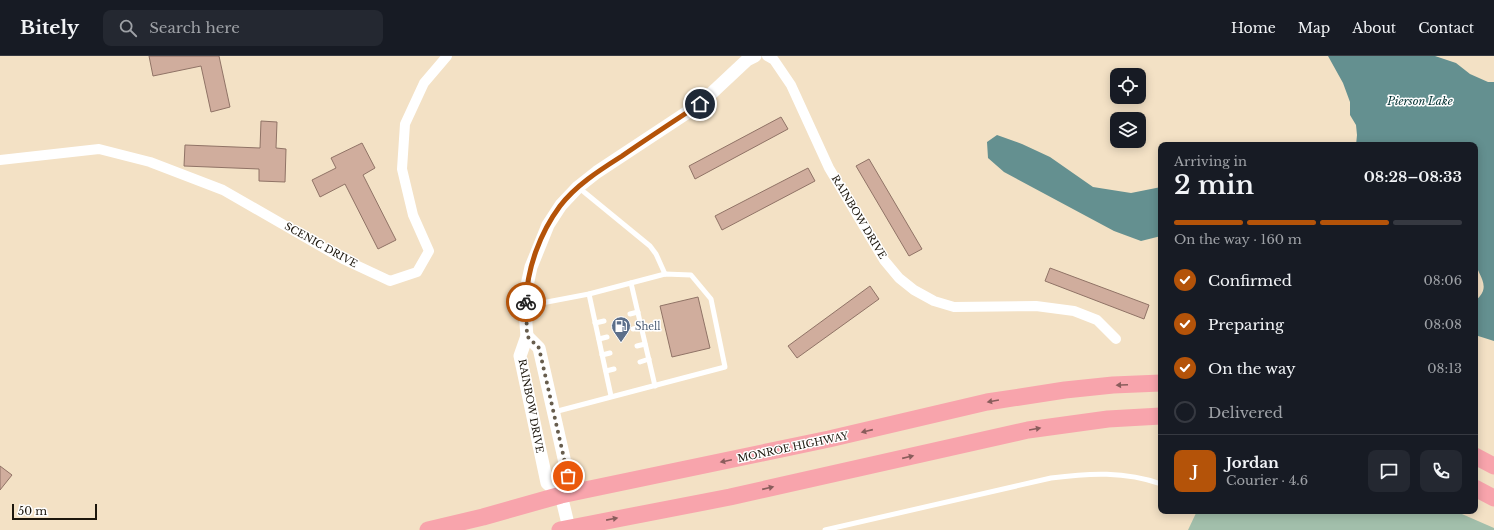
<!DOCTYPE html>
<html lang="en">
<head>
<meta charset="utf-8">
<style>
	:root { --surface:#171b24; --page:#242831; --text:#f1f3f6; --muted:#9ea1a6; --line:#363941; --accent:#b45309 }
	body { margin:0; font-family:"Libre Baskerville",serif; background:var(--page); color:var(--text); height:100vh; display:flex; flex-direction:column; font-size:15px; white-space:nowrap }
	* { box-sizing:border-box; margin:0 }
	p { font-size:13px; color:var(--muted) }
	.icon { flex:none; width:22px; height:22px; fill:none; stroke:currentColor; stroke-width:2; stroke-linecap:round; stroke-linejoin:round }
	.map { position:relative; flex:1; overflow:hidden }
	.panel { position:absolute; left:1158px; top:86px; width:320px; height:372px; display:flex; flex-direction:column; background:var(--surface); border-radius:8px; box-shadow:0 2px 10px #0003 }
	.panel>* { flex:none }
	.fabs { position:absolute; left:1110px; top:12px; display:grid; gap:8px }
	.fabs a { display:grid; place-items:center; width:36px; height:36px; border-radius:8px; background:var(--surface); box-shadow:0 2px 10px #0003; font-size:20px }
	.scale { position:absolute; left:12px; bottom:10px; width:85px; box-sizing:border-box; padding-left:4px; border:2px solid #1c160c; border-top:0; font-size:11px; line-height:14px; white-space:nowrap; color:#1c160c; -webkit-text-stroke:3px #fff; paint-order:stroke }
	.pin { position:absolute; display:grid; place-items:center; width:34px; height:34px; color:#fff; margin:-17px; border:2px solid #fff; border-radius:50%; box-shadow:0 1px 4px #0007 }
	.courier { position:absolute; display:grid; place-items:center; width:40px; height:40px; margin:-20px; border:3px solid #b45309; border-radius:50%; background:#fff; color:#222; box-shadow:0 1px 5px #0007 }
	.overview em { font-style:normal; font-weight:600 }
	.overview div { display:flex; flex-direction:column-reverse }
	.overview { display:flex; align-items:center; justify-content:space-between; height:68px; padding:0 16px }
	h1 { font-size:26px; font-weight:600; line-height:30px }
	.bar { display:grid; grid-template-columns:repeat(4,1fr); gap:6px 4px; align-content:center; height:48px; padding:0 16px }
	.bar i { height:5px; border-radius:3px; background:var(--line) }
	.bar .on { background:var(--accent) }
	.bar p { grid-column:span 4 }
	.line { display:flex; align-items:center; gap:10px; padding:0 16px; border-top:1px solid var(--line) }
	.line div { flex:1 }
	.round { display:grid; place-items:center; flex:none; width:42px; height:42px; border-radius:8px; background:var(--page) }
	ol { padding:0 16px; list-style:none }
	li { display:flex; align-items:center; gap:12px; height:44px }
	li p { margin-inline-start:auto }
	li .icon { padding:4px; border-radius:50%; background:var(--accent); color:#fff; stroke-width:4 }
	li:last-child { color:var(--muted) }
	li i { width:22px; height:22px; border:2px solid var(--line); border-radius:50% }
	header { display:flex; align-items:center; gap:24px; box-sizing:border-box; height:56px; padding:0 20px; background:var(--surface); border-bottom:1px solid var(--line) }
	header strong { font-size:19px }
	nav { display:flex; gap:22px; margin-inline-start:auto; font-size:14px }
	.search { width:280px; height:36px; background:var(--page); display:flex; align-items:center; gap:10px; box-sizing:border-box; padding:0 14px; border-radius:8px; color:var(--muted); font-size:15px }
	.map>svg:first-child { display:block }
</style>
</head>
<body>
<header>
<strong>Bitely</strong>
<div class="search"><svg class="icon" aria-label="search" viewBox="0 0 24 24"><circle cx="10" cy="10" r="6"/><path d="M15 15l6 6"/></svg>Search here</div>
<nav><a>Home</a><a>Map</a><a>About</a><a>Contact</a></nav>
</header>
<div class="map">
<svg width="1494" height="474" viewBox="0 0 1494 474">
	<rect width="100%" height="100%" fill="#f3e1c5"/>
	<path fill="#a2bfab" d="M1197,455H1455L1494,472V474H1188Z"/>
	<g fill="#649090">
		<path d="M1328,0H1435L1456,7L1470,18L1488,26H1494V285L1475,279V245C1494,229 1476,220 1475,202C1473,165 1475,126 1475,89H1356L1357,79L1356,69L1350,59V46L1343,27Z"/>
		<path d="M997,79L1022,88L1050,101L1093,131L1131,137L1161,131V180L1141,185L1114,175L1004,116L988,102L987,86Z"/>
	</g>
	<g fill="#d0ad9d" stroke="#907366">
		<path d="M149,0H219L230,51L211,56L201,10L153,20Z"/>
		<path d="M781,61L788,73L695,123L689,110Z"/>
		<path d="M261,65L277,66L276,92L286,93L285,126L259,125V113L184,110L185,89L260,92Z"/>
		<path d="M362,87L375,112L363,119L396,184L378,193L345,128L320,141L312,124L336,112L331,102Z"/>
		<path d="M869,103L922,193L909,200L856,110Z"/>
		<path d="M808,112L815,125L722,174L715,160Z"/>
		<path d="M1050,212L1149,249L1144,263L1045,225Z"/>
		<path d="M870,230L879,243L797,302L788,290Z"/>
		<path d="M698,241L710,292L672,301L660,250Z"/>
		<path d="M0,410L12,419L0,434Z"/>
	</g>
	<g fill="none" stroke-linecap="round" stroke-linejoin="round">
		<g stroke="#fff" stroke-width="5">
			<path d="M578,131L650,190L656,198L665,218"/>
			<path d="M631,227L655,330"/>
			<path d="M589,238L611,340"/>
			<path d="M526,250L589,238L665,218L691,219L711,243L725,311L554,356"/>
			<path d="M630,258L638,256"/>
			<path d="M595,267L604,265"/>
			<path d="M633,273L641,271"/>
			<path d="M599,283L607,281"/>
			<path d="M637,290L645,288"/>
			<path d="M602,299L610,297"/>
			<path d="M640,306L649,303"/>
			<path d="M606,315L614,313"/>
			<path d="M825,474L1051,422C1089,417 1125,415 1161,428"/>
		</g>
		<g stroke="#fff" stroke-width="10">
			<path d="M767,0L774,4L791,29L829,112L884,204L899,222L914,234L934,245L954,251L1036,250L1074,255L1097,264L1116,283"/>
			<path d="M0,104L99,93L150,106L223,134L343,203L390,225L417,216L429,195L413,159L402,113L405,68L424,27L447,0"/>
		</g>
		<g stroke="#fff" stroke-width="13">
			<path d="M527,280L539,292L568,420L561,439L569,472"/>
			<path d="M561,439L547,427L520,300L527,280L525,256L526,234L531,211L548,169L561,149L578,131L597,116L700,48L747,4L755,0"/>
		</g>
		<g stroke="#f8a4ac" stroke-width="17">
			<path d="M1475,400L1494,410"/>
			<path d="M1475,432L1494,442"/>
			<path d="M428,474L483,461L561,439L829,383L987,346L1065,334L1113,329L1161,327"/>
			<path d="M560,474L730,441L1028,374L1108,363L1161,360"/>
		</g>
	</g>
	<defs><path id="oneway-solid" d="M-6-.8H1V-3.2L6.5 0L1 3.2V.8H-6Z"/></defs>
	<g fill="#8a5d5c">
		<use href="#oneway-solid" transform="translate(1122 329) rotate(177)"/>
		<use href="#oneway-solid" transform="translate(993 345) rotate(170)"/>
		<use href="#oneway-solid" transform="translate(1035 373) rotate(-10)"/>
		<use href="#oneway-solid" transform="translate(867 375) rotate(167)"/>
		<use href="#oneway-solid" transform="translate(908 401) rotate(-13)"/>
		<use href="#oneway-solid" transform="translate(726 405) rotate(168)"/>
		<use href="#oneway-solid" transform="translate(768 432) rotate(-13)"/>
		<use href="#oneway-solid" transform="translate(612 463) rotate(-11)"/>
	</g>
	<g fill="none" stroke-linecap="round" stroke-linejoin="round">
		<path stroke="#675d4d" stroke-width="4" stroke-dasharray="0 7.2" d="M526,246L527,280L539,292L568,420"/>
		<path stroke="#b45309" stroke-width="5" d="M526,246C527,212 540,177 560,150C576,129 600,114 622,100C648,82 674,65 700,48"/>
	</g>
	<defs>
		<symbol id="fuel-pin" viewBox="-11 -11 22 30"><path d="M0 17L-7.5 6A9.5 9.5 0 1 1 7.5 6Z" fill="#5c6f8a" stroke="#fff"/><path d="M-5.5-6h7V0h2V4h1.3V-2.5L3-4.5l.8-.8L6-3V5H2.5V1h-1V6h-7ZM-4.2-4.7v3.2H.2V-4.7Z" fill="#fff"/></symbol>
	</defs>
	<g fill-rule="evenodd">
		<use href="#fuel-pin" x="610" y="259" width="22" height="30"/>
	</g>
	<g text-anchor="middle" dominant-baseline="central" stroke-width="3" stroke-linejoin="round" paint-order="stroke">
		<g font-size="10" fill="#1c160c" stroke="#fff">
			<text transform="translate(859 161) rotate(59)">RAINBOW DRIVE</text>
			<text transform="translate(321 189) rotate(29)">SCENIC DRIVE</text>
			<text transform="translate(531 350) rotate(79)">RAINBOW DRIVE</text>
			<text transform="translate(793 391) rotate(-12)">MONROE HIGHWAY</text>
		</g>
		<g font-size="10" fill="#4e5e75" stroke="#fff" text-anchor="start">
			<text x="635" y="270">Shell</text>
		</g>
		<g font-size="11" font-style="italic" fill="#033132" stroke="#fff">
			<text x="1420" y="45">Pierson Lake</text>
		</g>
	</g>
</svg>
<div class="fabs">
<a><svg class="icon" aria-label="locate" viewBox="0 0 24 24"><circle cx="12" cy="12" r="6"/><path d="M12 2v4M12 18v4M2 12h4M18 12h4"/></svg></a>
<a><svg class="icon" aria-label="layers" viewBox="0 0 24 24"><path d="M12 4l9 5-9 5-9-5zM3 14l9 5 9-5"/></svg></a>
</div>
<div class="scale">50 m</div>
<div class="pin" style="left:568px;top:420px;background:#ea580c"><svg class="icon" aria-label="bag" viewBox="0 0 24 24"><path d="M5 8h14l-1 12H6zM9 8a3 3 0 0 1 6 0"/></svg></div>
<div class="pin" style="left:700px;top:48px;background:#1f2937"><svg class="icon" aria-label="home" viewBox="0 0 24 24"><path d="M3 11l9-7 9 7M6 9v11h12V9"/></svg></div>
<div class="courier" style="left:526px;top:246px"><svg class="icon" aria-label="bike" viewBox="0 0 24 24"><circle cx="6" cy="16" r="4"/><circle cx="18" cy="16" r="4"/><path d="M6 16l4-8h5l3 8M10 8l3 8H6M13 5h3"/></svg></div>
<section class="panel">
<div class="overview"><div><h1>2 min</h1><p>Arriving in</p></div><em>08:28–08:33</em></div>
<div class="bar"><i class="on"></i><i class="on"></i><i class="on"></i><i></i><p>On the way · 160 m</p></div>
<ol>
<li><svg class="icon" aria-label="check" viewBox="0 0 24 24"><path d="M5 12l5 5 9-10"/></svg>Confirmed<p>08:06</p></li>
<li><svg class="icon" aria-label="check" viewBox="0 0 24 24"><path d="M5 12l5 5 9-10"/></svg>Preparing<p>08:08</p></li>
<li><svg class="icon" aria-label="check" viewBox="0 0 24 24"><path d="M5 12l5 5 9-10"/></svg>On the way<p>08:13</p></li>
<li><i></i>Delivered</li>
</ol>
<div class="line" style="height:72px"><b class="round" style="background:var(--accent);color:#fff">J</b><div><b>Jordan</b><p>Courier · 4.6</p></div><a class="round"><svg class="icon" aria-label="chat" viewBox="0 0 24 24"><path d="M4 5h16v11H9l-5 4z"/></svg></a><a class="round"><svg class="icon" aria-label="phone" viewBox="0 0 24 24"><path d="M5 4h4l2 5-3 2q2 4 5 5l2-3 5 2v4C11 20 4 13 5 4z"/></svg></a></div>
</section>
</div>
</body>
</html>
